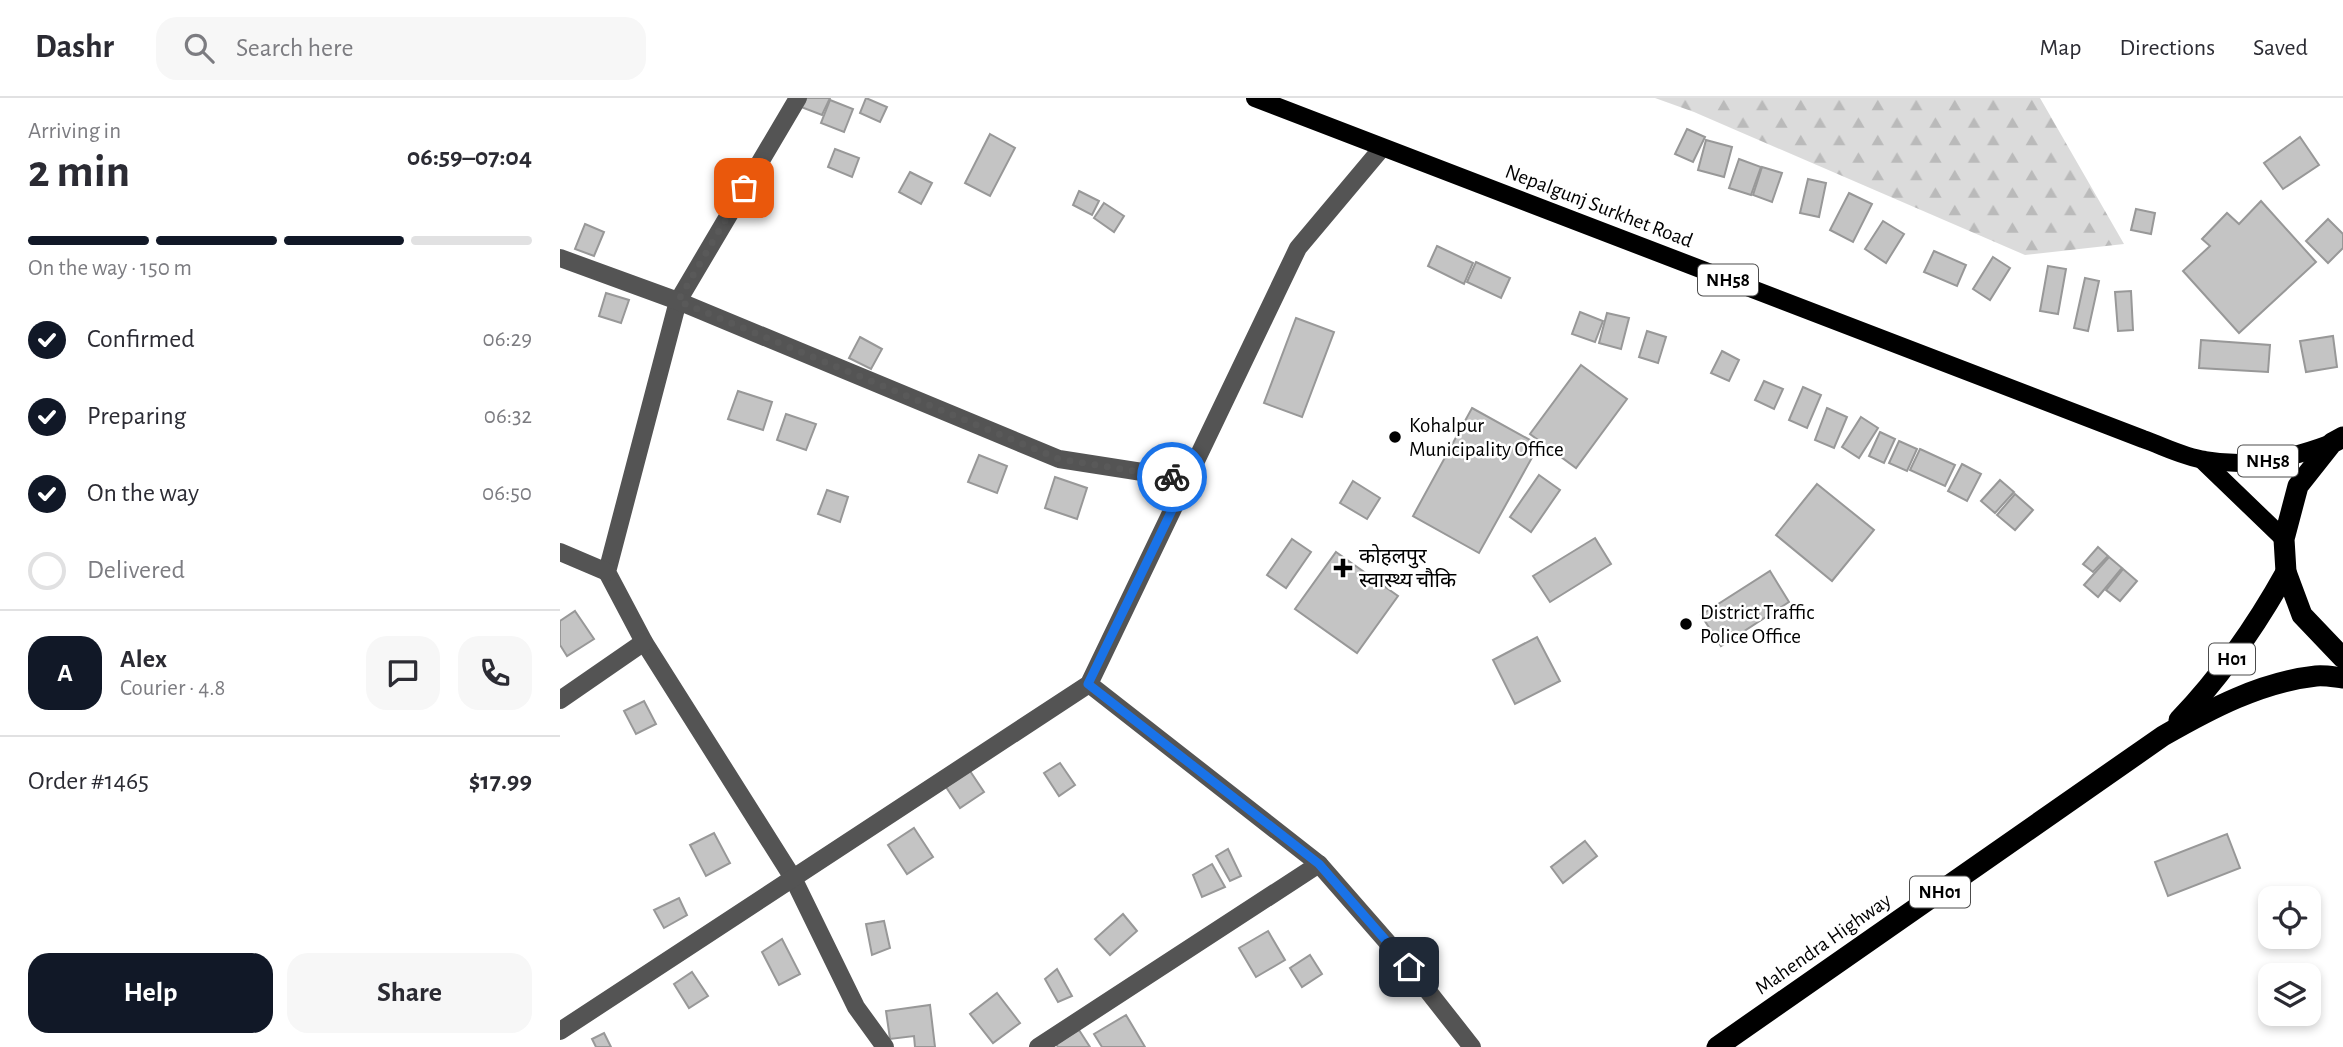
<!DOCTYPE html>
<html lang="en">
<head>
<meta charset="utf-8">
<style>
	:root { --surface:#fff; --page:#f7f7f7; --text:#2b2b33; --muted:#7c7c81; --line:#e1e1e2; --accent:#111827 }
	body { margin:0; font-family:"Alegreya Sans","Noto Sans Devanagari",sans-serif; background:var(--page); color:var(--text); height:100vh; display:flex; flex-direction:column; font-size:26px; white-space:nowrap }
	* { box-sizing:border-box; margin:0 }
	p { font-size:23px; color:var(--muted) }
	.icon { flex:none; width:38px; height:38px; fill:none; stroke:currentColor; stroke-width:2; stroke-linecap:round; stroke-linejoin:round }
	.map { position:relative; flex:1; overflow:hidden }
	.panel { display:flex; flex-direction:column; background:var(--surface); width:560px }
	.panel>* { flex:none }
	.fabs { position:absolute; left:1698px; top:788px; display:grid; gap:14px }
	.fabs a { display:grid; place-items:center; width:63px; height:63px; border-radius:14px; background:var(--surface); box-shadow:0 4px 10px #0003; font-size:35px }
	.pin { position:absolute; display:grid; place-items:center; width:60px; height:60px; color:#fff; margin:-30px; border-radius:14px; box-shadow:0 4px 10px #0006 }
	.courier { position:absolute; display:grid; place-items:center; width:70px; height:70px; margin:-35px; border:5px solid #1a73e8; border-radius:50%; background:#fff; color:#222; box-shadow:0 2px 9px #0007 }
	.overview em { font-style:normal; font-weight:700 }
	.overview div { display:flex; flex-direction:column-reverse }
	.overview { display:flex; align-items:center; justify-content:space-between; height:119px; padding:0 28px }
	h1 { font-size:46px; font-weight:700; line-height:52px }
	.bar { display:grid; grid-template-columns:repeat(4,1fr); gap:10px 7px; align-content:center; height:84px; padding:0 28px }
	.bar i { height:9px; border-radius:5px; background:var(--line) }
	.bar .current { background:var(--accent) }
	.bar p { grid-column:span 4 }
	.line { display:flex; align-items:center; gap:18px; padding:0 28px; border-top:2px solid var(--line) }
	.line div { flex:1 }
	.round { display:grid; place-items:center; flex:none; width:74px; height:74px; border-radius:21px; background:var(--page) }
	ol { padding:0 28px; list-style:none }
	li { display:flex; align-items:center; gap:21px; height:77px }
	li p { margin-inline-start:auto }
	li .icon { padding:7px; border-radius:50%; background:var(--accent); color:#fff; stroke-width:4 }
	li:last-child { color:var(--muted) }
	li i { width:38px; height:38px; border:4px solid var(--line); border-radius:50% }
	.primary-button { display:flex; gap:14px; margin-top:auto; padding:14px 28px }
	.primary-button a { flex:1; height:80px; border-radius:21px; background:var(--accent); color:#fff; font-size:28px; font-weight:700; line-height:80px; text-align:center }
	.primary-button a+a { background:var(--page); color:var(--text) }
	header { display:flex; align-items:center; gap:42px; box-sizing:border-box; height:98px; padding:0 35px; background:var(--surface); border-bottom:2px solid var(--line) }
	header strong { font-size:33px }
	nav { display:flex; gap:38px; margin-inline-start:auto; font-size:24px }
	.search { width:490px; height:63px; background:var(--page); display:flex; align-items:center; gap:18px; box-sizing:border-box; padding:0 24px; border-radius:21px; color:var(--muted); font-size:26px }
	main { display:flex; flex:1; min-height:0 }
	.map>svg:first-child { display:block }
</style>
</head>
<body>
<header>
<strong>Dashr</strong>
<div class="search"><svg class="icon" aria-label="search" viewBox="0 0 24 24"><circle cx="10" cy="10" r="6"/><path d="M15 15l6 6"/></svg>Search here</div>
<nav><a>Map</a><a>Directions</a><a>Saved</a></nav>
</header>
<main>
<section class="panel">
<div class="overview"><div><h1>2 min</h1><p>Arriving in</p></div><em>06:59–07:04</em></div>
<div class="bar"><i class="current"></i><i class="current"></i><i class="current"></i><i></i><p>On the way · 150 m</p></div>
<ol>
<li><svg class="icon" aria-label="check" viewBox="0 0 24 24"><path d="M5 12l5 5 9-10"/></svg>Confirmed<p>06:29</p></li>
<li><svg class="icon" aria-label="check" viewBox="0 0 24 24"><path d="M5 12l5 5 9-10"/></svg>Preparing<p>06:32</p></li>
<li><svg class="icon" aria-label="check" viewBox="0 0 24 24"><path d="M5 12l5 5 9-10"/></svg>On the way<p>06:50</p></li>
<li><i></i>Delivered</li>
</ol>
<div class="line" style="height:126px"><b class="round" style="background:var(--accent);color:#fff">A</b><div><b>Alex</b><p>Courier · 4.8</p></div><a class="round"><svg class="icon" aria-label="chat" viewBox="0 0 24 24"><path d="M4 5h16v11H9l-5 4z"/></svg></a><a class="round"><svg class="icon" aria-label="phone" viewBox="0 0 24 24"><path d="M5 4h4l2 5-3 2q2 4 5 5l2-3 5 2v4C11 20 4 13 5 4z"/></svg></a></div>
<div class="line" style="height:91px"><div>Order #1465</div><b>$17.99</b></div>
<div class="primary-button"><a>Help</a><a>Share</a></div>
</section>
<div class="map">
<svg width="1783" height="949" viewBox="0 0 1783 949">
	<defs>
		<pattern id="forest-firs" width="22" height="20" patternUnits="userSpaceOnUse" patternTransform="scale(1.75)"><rect width="22" height="20" fill="#dbdbdb"/><path d="M5 1l3.5 6h-7zM16 11l3.5 6h-7z" fill="#bababa"/></pattern>
	</defs>
	<rect width="100%" height="100%" fill="#fff"/>
	<path fill="url(#forest-firs)" d="M1095,0H1480L1564,146L1465,157L1134,14Z"/>
	<g fill="#c4c4c4" stroke="#989898" stroke-width="2">
		<path d="M245,0H270L262,17L241,9Z"/>
		<path d="M306,0L327,9L320,24L300,15Z"/>
		<path d="M270,2L293,11L284,34L261,25Z"/>
		<path d="M1127,31L1145,39L1133,64L1115,56Z"/>
		<path d="M430,36L455,50L430,98L405,85Z"/>
		<path d="M1740,39L1759,67L1723,91L1704,65Z"/>
		<path d="M1146,42L1172,49L1164,79L1138,72Z"/>
		<path d="M275,51L299,60L292,79L268,69Z"/>
		<path d="M1179,61L1201,69L1191,97L1169,90Z"/>
		<path d="M1202,69L1222,75L1212,104L1193,97Z"/>
		<path d="M350,74L372,85L361,106L339,94Z"/>
		<path d="M1248,81L1266,85L1259,119L1240,115Z"/>
		<path d="M519,93L539,103L532,117L513,107Z"/>
		<path d="M1289,95L1312,106L1293,144L1270,132Z"/>
		<path d="M1701,103L1756,164L1679,235L1623,173L1650,148L1642,141L1667,115L1679,126Z"/>
		<path d="M544,105L564,118L554,134L534,120Z"/>
		<path d="M1576,111L1595,115L1591,136L1571,132Z"/>
		<path d="M1768,121L1783,136V150L1768,165L1746,143Z"/>
		<path d="M1323,123L1344,136L1326,165L1305,151Z"/>
		<path d="M25,126L44,134L34,158L15,151Z"/>
		<path d="M877,148L913,165L904,186L868,168Z"/>
		<path d="M1374,153L1406,167L1397,188L1364,174Z"/>
		<path d="M1433,159L1450,170L1430,202L1413,191Z"/>
		<path d="M916,164L950,180L941,200L907,184Z"/>
		<path d="M1488,168L1506,171L1498,216L1480,213Z"/>
		<path d="M1525,180L1539,183L1528,233L1514,230Z"/>
		<path d="M1571,193L1573,232L1558,233L1555,194Z"/>
		<path d="M46,195L69,202L61,225L39,218Z"/>
		<path d="M1020,214L1043,223L1035,244L1012,236Z"/>
		<path d="M1047,215L1069,220L1061,251L1039,245Z"/>
		<path d="M736,220L774,234L742,319L704,305Z"/>
		<path d="M1087,233L1106,239L1098,265L1079,259Z"/>
		<path d="M1773,238L1777,269L1746,274L1740,243Z"/>
		<path d="M300,239L322,251L311,271L289,260Z"/>
		<path d="M1641,242L1710,247L1708,274L1639,270Z"/>
		<path d="M1162,253L1179,262L1169,283L1151,275Z"/>
		<path d="M1021,267L1067,301L1016,370L970,336Z"/>
		<path d="M1204,283L1223,291L1214,311L1195,302Z"/>
		<path d="M1243,289L1261,297L1247,330L1229,322Z"/>
		<path d="M178,293L212,304L203,332L168,321Z"/>
		<path d="M912,310L979,347L919,455L853,418Z"/>
		<path d="M1267,310L1287,319L1274,350L1255,342Z"/>
		<path d="M226,316L256,326L246,352L217,342Z"/>
		<path d="M1301,319L1318,330L1299,360L1282,349Z"/>
		<path d="M1320,334L1335,341L1324,365L1309,358Z"/>
		<path d="M1339,343L1357,351L1347,373L1329,365Z"/>
		<path d="M1360,351L1395,367L1385,388L1350,372Z"/>
		<path d="M419,357L447,368L437,395L408,384Z"/>
		<path d="M1402,366L1421,376L1407,403L1388,393Z"/>
		<path d="M979,377L1000,392L971,434L950,419Z"/>
		<path d="M495,379L527,390L517,421L485,410Z"/>
		<path d="M1440,382L1454,394L1435,415L1421,403Z"/>
		<path d="M793,383L820,400L807,421L780,405Z"/>
		<path d="M1257,386L1314,432L1272,483L1216,437Z"/>
		<path d="M267,392L288,399L280,424L258,416Z"/>
		<path d="M1455,396L1473,412L1455,432L1437,417Z"/>
		<path d="M1035,440L1051,466L990,504L973,478Z"/>
		<path d="M732,441L751,454L726,490L707,477Z"/>
		<path d="M1538,449L1548,458L1533,474L1523,466Z"/>
		<path d="M776,454L838,498L797,555L735,511Z"/>
		<path d="M1549,459L1562,470L1538,499L1524,487Z"/>
		<path d="M1563,471L1577,483L1560,503L1546,492Z"/>
		<path d="M1210,473L1229,504L1161,548L1141,517Z"/>
		<path d="M15,513L34,541L7,558L0,547V523Z"/>
		<path d="M977,539L1000,583L955,606L933,562Z"/>
		<path d="M84,603L96,626L76,636L64,613Z"/>
		<path d="M500,665L515,687L499,698L484,675Z"/>
		<path d="M410,673L424,694L400,710L386,689Z"/>
		<path d="M354,730L373,759L347,776L328,747Z"/>
		<path d="M154,735L170,765L146,778L130,747Z"/>
		<path d="M1667,736L1680,770L1608,798L1595,764Z"/>
		<path d="M1025,743L1037,758L1003,785L991,769Z"/>
		<path d="M668,751L681,778L670,783L656,758Z"/>
		<path d="M652,766L665,789L642,799L633,777Z"/>
		<path d="M119,800L127,817L104,830L94,812Z"/>
		<path d="M563,816L577,833L550,857L535,841Z"/>
		<path d="M324,823L330,850L312,857L306,826Z"/>
		<path d="M708,833L725,862L696,879L679,850Z"/>
		<path d="M222,841L240,876L219,887L202,854Z"/>
		<path d="M750,857L762,876L742,889L730,870Z"/>
		<path d="M497,871L512,898L498,904L485,881Z"/>
		<path d="M132,874L148,898L129,910L114,886Z"/>
		<path d="M437,895L460,925L433,945L410,916Z"/>
		<path d="M370,907L375,949H355L354,938L330,941L326,913Z"/>
		<path d="M566,917L585,949H542L534,936Z"/>
		<path d="M519,932L530,949H498L496,946Z"/>
		<path d="M44,935L51,949H36L32,941Z"/>
	</g>
	<g fill="none" stroke-linecap="round" stroke-linejoin="round">
		<g stroke="#545454" stroke-width="18">
			<path d="M238,0L118,203L47,474L84,544L233,780L296,909L325,949"/>
			<path d="M0,160L118,203L499,361L627,381"/>
			<path d="M0,454L47,474"/>
			<path d="M529,586L759,766L849,869L912,949"/>
			<path d="M0,602L84,544"/>
			<path d="M0,933L529,586L738,150L822,50"/>
			<path d="M478,949L759,766"/>
		</g>
		<g stroke="#000" stroke-width="18">
			<path d="M695,0L1583,341C1603,348 1624,359 1645,362C1691,370 1729,361 1772,345"/>
			<path d="M1642,362L1724,441"/>
		</g>
		<g stroke="#000" stroke-width="21">
			<path d="M1783,339L1772,345L1738,388L1724,441L1726,474L1742,517L1783,560"/>
			<path d="M1619,622C1662,577 1696,528 1726,474"/>
			<path d="M1157,949L1603,638C1650,611 1701,584 1756,578C1764,577 1774,579 1783,580"/>
		</g>
	</g>
	<g fill="none" stroke-linecap="round" stroke-linejoin="round">
		<path stroke="#595959" stroke-width="7" stroke-dasharray="0 12.6" d="M184,90L118,203L499,361L612,379"/>
		<path stroke="#1a73e8" stroke-width="9" d="M612,379L627,381L528,586L759,766L849,869"/>
	</g>
	<g fill="#000" stroke="#fff" stroke-width="2.5">
		<circle cx="835" cy="339" r="7"/>
		<path d="M779.5 459.5h7v7h7v7h-7v7h-7v-7h-7v-7h7z"/>
		<circle cx="1126" cy="526" r="7"/>
	</g>
	<g text-anchor="middle" dominant-baseline="central" stroke-width="5" stroke-linejoin="round" paint-order="stroke">
		<g fill="#fff" stroke="#4c4c4c" stroke-width="2">
			<rect x="1138" y="166.5" width="60" height="31" rx="5"/>
			<rect x="1678" y="347.5" width="60" height="31" rx="5"/>
			<rect x="1649" y="545.5" width="46" height="31" rx="5"/>
			<rect x="1350" y="778.5" width="60" height="31" rx="5"/>
		</g>
		<g font-size="19" font-weight="bold" fill="#000">
			<text x="1168" y="182">NH58</text>
			<text x="1708" y="363">NH58</text>
			<text x="1672" y="561">H01</text>
			<text x="1380" y="794">NH01</text>
		</g>
		<g font-size="21" fill="#000" stroke="#fff">
			<text transform="translate(1039 108) rotate(21)">Nepalgunj Surkhet Road</text>
			<text transform="translate(1263 846) rotate(-35)">Mahendra Highway</text>
		</g>
		<g font-size="21" fill="#000" stroke="#fff" text-anchor="start">
			<text x="849" y="327">Kohalpur<tspan x="849" dy="24">Municipality Office</tspan></text>
			<text x="799" y="458">कोहलपुर<tspan x="799" dy="24">स्वास्थ्य चौकि</tspan></text>
			<text x="1140" y="514">District Traffic<tspan x="1140" dy="24">Police Office</tspan></text>
		</g>
	</g>
</svg>
<div class="fabs">
<a><svg class="icon" aria-label="locate" viewBox="0 0 24 24"><circle cx="12" cy="12" r="6"/><path d="M12 2v4M12 18v4M2 12h4M18 12h4"/></svg></a>
<a><svg class="icon" aria-label="layers" viewBox="0 0 24 24"><path d="M12 4l9 5-9 5-9-5zM3 14l9 5 9-5"/></svg></a>
</div>
<div class="pin" style="left:184px;top:90px;background:#ea580c"><svg class="icon" aria-label="bag" viewBox="0 0 24 24"><path d="M5 8h14l-1 12H6zM9 8a3 3 0 0 1 6 0"/></svg></div>
<div class="pin" style="left:849px;top:869px;background:#1f2937"><svg class="icon" aria-label="home" viewBox="0 0 24 24"><path d="M3 11l9-7 9 7M6 9v11h12V9"/></svg></div>
<div class="courier" style="left:612px;top:379px"><svg class="icon" aria-label="bike" viewBox="0 0 24 24"><circle cx="6" cy="16" r="4"/><circle cx="18" cy="16" r="4"/><path d="M6 16l4-8h5l3 8M10 8l3 8H6M13 5h3"/></svg></div>
</div>
</main>
</body>
</html>
